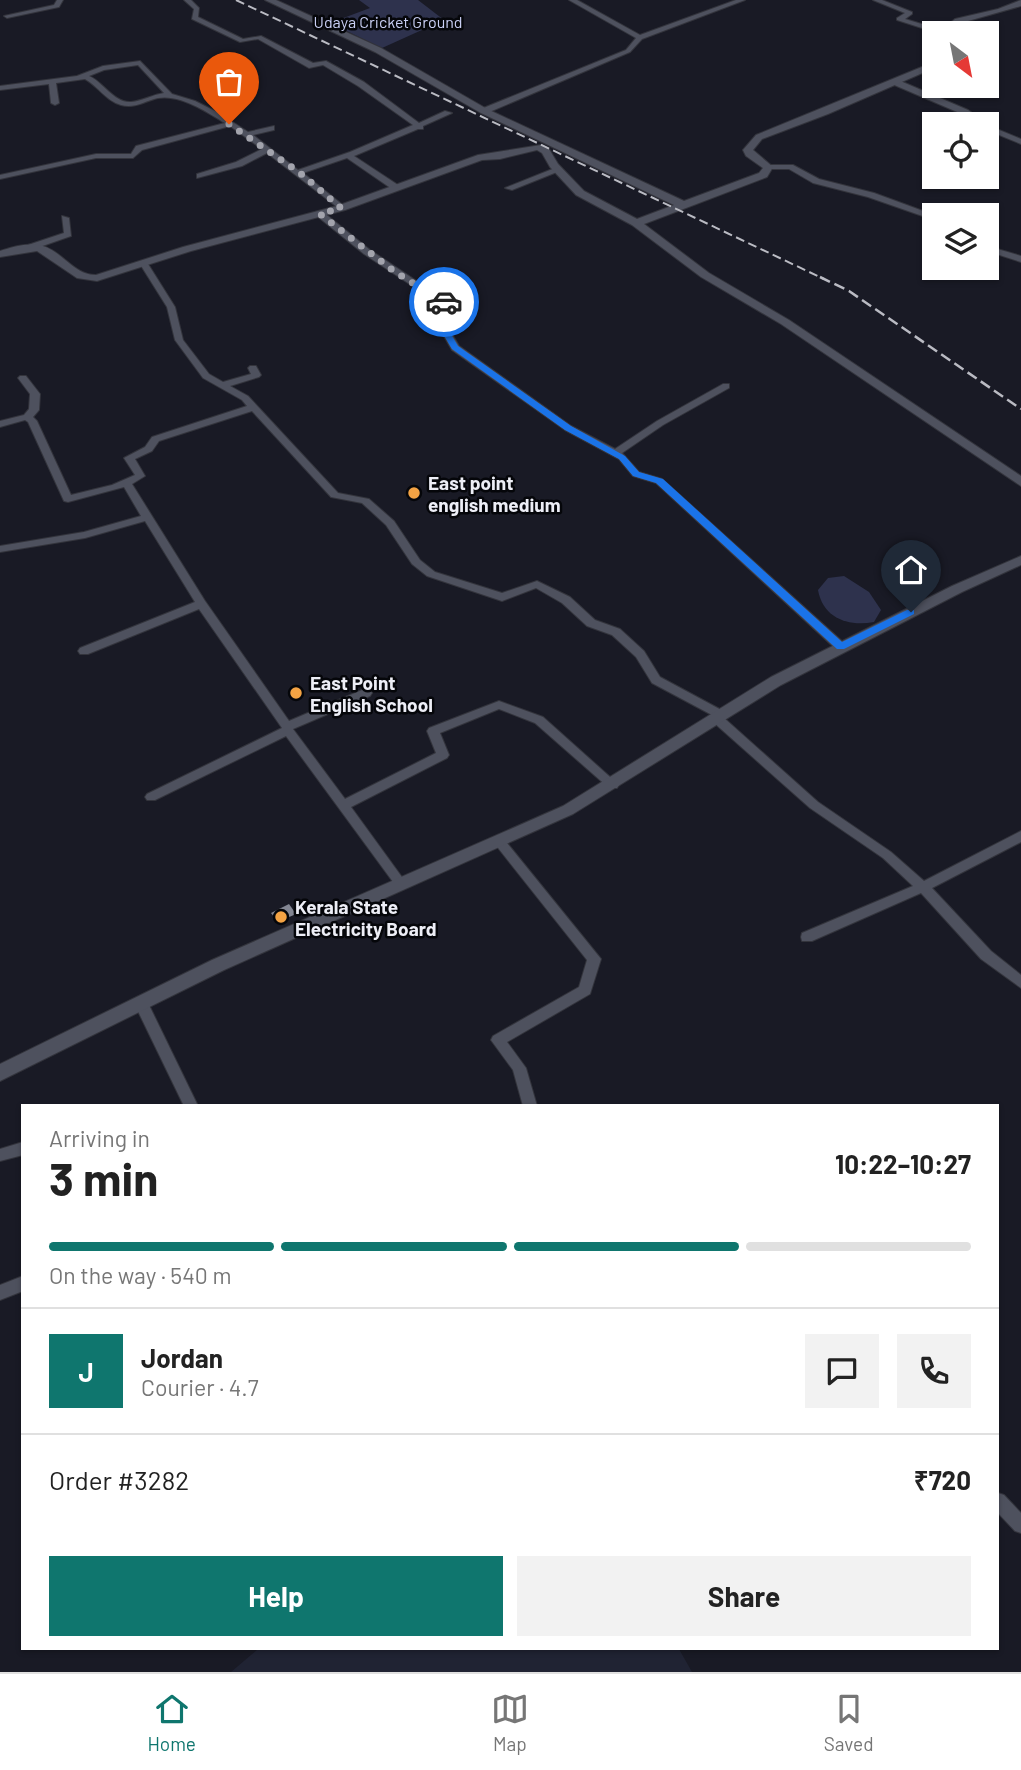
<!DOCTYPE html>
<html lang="en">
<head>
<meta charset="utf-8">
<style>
	:root { --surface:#fff; --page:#f2f2f2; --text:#222; --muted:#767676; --line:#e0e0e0; --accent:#0f766e }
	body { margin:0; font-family:Barlow,sans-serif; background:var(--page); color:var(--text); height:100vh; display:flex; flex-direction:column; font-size:26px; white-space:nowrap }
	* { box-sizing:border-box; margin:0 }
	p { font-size:23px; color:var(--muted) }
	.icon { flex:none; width:38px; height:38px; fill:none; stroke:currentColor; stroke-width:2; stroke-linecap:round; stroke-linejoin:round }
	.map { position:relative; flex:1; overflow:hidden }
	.sheet { position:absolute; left:21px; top:1104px; width:978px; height:546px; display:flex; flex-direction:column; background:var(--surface); border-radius:0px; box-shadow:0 2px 5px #0004 }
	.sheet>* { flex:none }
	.needle { width:46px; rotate:148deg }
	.buttons { position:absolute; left:922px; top:21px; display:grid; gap:14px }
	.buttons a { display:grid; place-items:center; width:77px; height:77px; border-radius:0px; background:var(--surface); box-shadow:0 2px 5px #0004; font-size:35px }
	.pin { position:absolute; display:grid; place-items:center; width:60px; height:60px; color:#fff; margin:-72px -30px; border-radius:50% 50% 50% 0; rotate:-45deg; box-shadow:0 0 7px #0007 }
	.pin .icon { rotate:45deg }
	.courier { position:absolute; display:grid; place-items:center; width:70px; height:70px; margin:-35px; border:5px solid #1a73e8; border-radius:50%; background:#fff; color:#222; box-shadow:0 2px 9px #0007 }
	.head em { font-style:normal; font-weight:700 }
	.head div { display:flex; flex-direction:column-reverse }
	.head { display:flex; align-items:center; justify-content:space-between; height:119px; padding:0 28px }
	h1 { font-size:46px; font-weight:700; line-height:52px }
	.bar { display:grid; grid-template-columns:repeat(4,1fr); gap:10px 7px; align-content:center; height:84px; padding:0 28px }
	.bar i { height:9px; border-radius:5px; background:var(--line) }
	.bar .active { background:var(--accent) }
	.bar p { grid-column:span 4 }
	.line { display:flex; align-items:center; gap:18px; padding:0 28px; border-top:2px solid var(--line) }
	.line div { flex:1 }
	.round { display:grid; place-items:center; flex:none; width:74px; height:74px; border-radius:0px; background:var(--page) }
	.action { display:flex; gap:14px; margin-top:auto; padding:14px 28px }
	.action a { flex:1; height:80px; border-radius:0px; background:var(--accent); color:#fff; font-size:28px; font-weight:700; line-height:80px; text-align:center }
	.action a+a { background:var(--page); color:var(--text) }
	.menu { display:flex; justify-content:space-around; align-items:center; height:98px; border-top:2px solid var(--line); background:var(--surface); font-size:19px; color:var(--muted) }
	.menu a { display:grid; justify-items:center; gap:4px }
	.menu .active { color:var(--accent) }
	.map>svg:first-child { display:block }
</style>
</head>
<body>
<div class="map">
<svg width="1021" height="1672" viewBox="0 0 1021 1672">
	<rect width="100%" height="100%" fill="#191a25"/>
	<path fill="#202333" d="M258,1649H679L692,1672H231Z"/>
	<g fill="#2e324d">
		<path d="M359,0H418L444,20L382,48L330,23L370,8Z"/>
		<path d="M844,576L869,592L881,610L874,622C848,627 823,618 818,590L828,578Z"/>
	</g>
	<path fill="#838693" d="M289,904L296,914L278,922L271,913Z"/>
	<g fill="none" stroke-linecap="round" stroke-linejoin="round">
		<defs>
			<g id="minor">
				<path d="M57,0H63L59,7L7,18L4,16L54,5Z"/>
				<path d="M184,0H191L199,8L198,17L243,39L261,36L313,63L326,61L364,82L419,123L445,111L452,113L423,126V129H418L354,156L398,185V189H392L347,158L303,173L344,206V210H341L267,153L242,166L197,178V174L236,162L262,149L230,126L142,150L133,158H96L0,179V175L96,154H131L136,146L225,123C207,112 180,94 158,98C145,101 134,109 121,105C106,101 98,86 85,79L56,83L59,103L55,105L51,103L49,84L0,90V86L77,76L103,66L140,61L172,94L195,101L217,112L248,132L274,126V130L253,135L298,170L350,152L413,125L358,86L323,65L309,68L258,39L240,42L192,19L194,9ZM138,65L164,93C152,95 142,101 131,102C114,103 103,82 89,76L104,70Z"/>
				<path d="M569,0H577L640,35L736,0H745L642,39L630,52L487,113H481V109L626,50L636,38Z"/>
				<path d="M873,0H882L912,12V14L905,19L925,25L952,23L955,25L952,27L925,29L897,20V18L905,13Z"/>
				<path d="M892,80H898L968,110L987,124H978L962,114L892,84Z"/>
				<path d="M987,125L1021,139V144L987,130Z"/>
				<path d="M765,165H793L819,179L874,193L934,215V220L868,197L813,183L789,169H765Z"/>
				<path d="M555,168L562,170L512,190L505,188Z"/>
				<path d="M317,212H323L370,250L457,308V312L446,324L459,346L571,426L615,449L657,421L723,384H729V388L663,425L622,453L639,472L662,479L845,644L846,647L845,650H837L656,483L633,476L619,459L565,430L452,350L437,324L449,310L364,254L317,216Z"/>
				<path d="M62,216L69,218L71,236L31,250H25V246L64,233Z"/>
				<path d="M987,246L1021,256V262L987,251Z"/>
				<path d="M144,261L148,264L175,307L183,340L209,374L223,382L251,374L248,368L250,366H256L261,375L259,377L230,386L248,396L338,493L369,499L394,521L420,560L435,572L502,593L537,581L570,597L595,620L620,629L644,651L660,677L725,712L727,715L724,718L818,802L891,852L924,881L1021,831V842L932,888L991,951L1021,975V988L981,959L921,893L812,941H802L801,937L802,933L913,886L883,858L810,808L712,721L710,718L712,715L652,683L636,657L612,635L587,626L562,603L536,588L502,601L427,576L412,564L386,525L362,503L331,497L252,411L159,441L152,451L135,459L145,476L132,484L205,601L289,721L362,690H370L372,693L370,696L293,729L345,799L436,753L427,731L429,728L499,701L543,717L619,785L617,788H609L535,723L499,709L440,733L449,755L447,758L351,807L404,880L406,883L404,886H396L286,736L155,800H147L145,797L147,794L282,728L199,609L88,654H80L78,651L80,648L195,602L145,521L85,538L0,552V546L84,532L141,516L124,487L68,502L64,501L28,422L25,420L0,427V421L24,415L29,409L30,394L18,378L20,376H26L40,394L39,410L33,417L37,421L71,495L112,485L135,475L124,458L145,447L152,437L247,406L242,400L203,378L175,340L167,307L140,264Z"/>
				<path d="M499,836L503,838L601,959L590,994L507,1042L526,1068L537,1106H523L513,1070L491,1040L493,1036L579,987L587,960L495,844L493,841L495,838Z"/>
				<path d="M142,999L147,1001L198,1106H184L135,1005L137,1001Z"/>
				<path d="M23,1142V1155L0,1161V1149Z"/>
				<path d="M23,1276V1291L0,1300V1285Z"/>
				<path d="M998,1493L1004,1495L1021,1513V1533L1015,1531L998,1513Z"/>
			</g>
			<g id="tertiary">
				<path d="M265,0H276L381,48L487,109L684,201L759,173L763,168L746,156L743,150L756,135L934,62V68L828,114L762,139L753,150L773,167L767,177L644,224L709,273L789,320L1021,476V486L781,324L701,277L632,225L576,195L550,167L542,153L537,150L500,159L482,160L345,210L191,251L97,281L77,278L37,251L0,257V251C12,247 26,243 38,245C61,248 72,275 96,275L183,247L337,206L478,155L541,145L549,149L558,164L584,191L637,219L674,205L481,113L375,52Z"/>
				<path d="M1021,0V6L961,23L957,26L958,33H950L948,25L955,19L998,9Z"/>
				<path d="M1021,556V565L962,592L781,685L573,814L224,970L0,1081V1064L212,960L563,806L771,677L952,586Z"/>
			</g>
		</defs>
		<use href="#minor" stroke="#33343c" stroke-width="2"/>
		<use href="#tertiary" stroke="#33343c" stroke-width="2"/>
		<use href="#minor" fill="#4e515e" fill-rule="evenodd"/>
		<use href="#tertiary" fill="#4e515e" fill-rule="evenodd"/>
		<path stroke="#babbc3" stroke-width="2" stroke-dasharray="9 4.5" stroke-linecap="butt" d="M236,0L824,279"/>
		<path stroke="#babbc3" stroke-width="2.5" stroke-dasharray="11 5" stroke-linecap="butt" d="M820,277L849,291L1021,409"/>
	</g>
	<path fill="#1a73e8" d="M441,301H447L458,310L445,324L458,346L571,426L625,456L639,472L663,479L842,642L907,610H914V614L844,649H837L656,483L633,476L619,459L565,430L452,349L437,324L449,310Z"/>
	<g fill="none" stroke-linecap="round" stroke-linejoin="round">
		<path stroke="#a3a4ad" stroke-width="7" stroke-dasharray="0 12.6" d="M229,124L299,172L341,208L320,214L395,272L444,302"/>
	</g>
	<g fill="#f4a344" stroke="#05060a" stroke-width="2.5">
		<circle cx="414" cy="493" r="7"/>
		<circle cx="296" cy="693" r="7"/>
		<circle cx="281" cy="917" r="7"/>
	</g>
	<g text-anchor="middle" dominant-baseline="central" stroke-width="5" stroke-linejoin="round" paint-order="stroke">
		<g font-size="16" fill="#cad0f5" stroke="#05060a">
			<text x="388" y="21">Udaya Cricket Ground</text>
		</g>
		<g font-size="19" font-weight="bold" fill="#edeef6" stroke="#05060a" text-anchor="start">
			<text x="428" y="482">East point<tspan x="428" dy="22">english medium</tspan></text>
			<text x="310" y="682">East Point<tspan x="310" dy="22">English School</tspan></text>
			<text x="295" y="906">Kerala State<tspan x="295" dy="22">Electricity Board</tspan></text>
		</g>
	</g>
</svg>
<div class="buttons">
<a><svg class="needle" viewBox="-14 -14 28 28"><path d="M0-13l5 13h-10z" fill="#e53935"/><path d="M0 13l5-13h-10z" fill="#767676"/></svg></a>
<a><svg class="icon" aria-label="locate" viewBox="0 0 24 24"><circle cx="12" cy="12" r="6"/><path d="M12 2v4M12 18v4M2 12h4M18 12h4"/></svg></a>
<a><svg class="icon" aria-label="layers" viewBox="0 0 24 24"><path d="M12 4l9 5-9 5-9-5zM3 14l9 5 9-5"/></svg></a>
</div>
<div class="pin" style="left:229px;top:124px;background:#ea580c"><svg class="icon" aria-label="bag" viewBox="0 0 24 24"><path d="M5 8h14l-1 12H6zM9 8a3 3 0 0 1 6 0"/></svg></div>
<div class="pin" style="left:911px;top:612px;background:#1f2937"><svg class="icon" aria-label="home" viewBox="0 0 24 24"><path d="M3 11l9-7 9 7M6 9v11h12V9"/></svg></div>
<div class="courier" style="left:444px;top:302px"><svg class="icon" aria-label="car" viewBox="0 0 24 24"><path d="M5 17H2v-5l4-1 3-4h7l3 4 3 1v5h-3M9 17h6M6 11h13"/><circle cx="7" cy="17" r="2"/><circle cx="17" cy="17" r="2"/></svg></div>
<section class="sheet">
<div class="head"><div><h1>3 min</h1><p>Arriving in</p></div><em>10:22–10:27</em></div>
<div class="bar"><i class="active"></i><i class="active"></i><i class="active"></i><i></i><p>On the way · 540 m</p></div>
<div class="line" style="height:126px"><b class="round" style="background:var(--accent);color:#fff">J</b><div><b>Jordan</b><p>Courier · 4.7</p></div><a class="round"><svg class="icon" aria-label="chat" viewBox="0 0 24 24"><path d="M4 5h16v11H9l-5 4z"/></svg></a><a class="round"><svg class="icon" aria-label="phone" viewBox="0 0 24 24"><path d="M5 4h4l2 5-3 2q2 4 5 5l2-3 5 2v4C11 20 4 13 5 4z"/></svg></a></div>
<div class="line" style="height:91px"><div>Order #3282</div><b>₹720</b></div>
<div class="action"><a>Help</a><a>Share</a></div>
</section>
</div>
<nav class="menu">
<a class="active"><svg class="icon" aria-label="home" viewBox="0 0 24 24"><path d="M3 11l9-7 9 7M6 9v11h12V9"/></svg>Home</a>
<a><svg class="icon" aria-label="map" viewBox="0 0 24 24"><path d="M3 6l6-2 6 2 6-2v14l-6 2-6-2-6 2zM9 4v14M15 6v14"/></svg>Map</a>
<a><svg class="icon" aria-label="saved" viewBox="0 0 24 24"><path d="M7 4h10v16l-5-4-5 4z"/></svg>Saved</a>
</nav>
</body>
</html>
